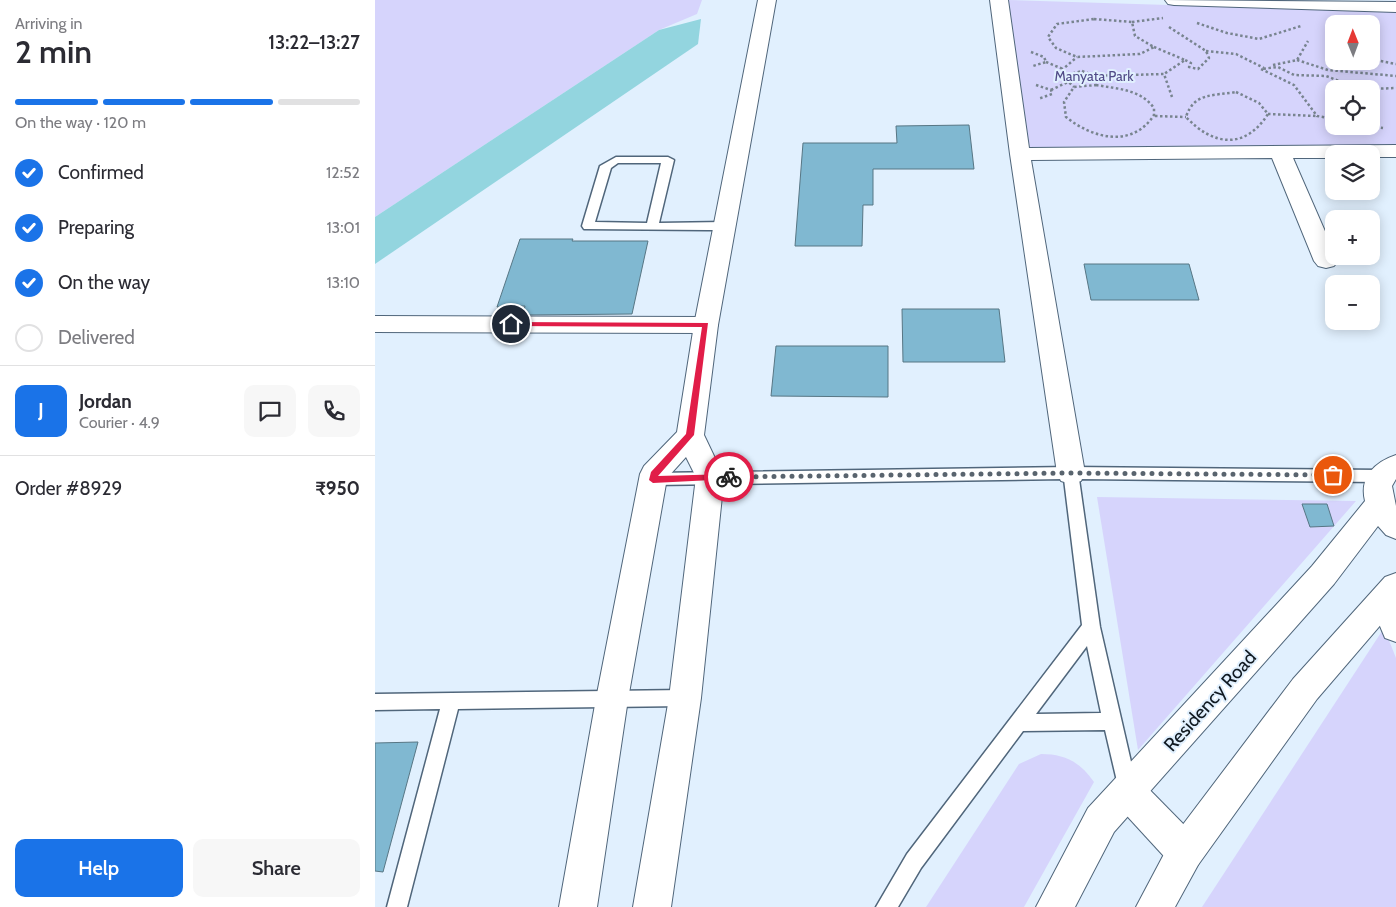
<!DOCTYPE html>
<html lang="en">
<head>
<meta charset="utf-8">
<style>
	:root { --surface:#fff; --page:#f7f7f7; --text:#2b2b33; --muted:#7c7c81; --line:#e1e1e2; --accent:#1a73e8 }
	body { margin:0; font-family:Cabin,sans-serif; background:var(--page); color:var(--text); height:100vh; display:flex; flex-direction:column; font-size:19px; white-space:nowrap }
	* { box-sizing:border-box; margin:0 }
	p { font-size:16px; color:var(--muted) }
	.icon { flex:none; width:28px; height:28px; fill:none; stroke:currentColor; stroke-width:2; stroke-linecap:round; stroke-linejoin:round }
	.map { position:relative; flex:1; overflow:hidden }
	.drawer { display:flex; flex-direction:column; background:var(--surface); width:375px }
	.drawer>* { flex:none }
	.needle { width:32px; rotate:359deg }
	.tools { position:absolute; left:950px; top:15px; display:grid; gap:10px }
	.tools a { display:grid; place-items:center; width:55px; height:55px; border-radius:10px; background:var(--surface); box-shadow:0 2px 12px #0003; font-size:25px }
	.pin { position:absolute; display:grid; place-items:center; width:42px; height:42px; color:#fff; margin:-21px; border:2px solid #fff; border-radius:50%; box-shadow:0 1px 5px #0007 }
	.courier { position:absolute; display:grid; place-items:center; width:50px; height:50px; margin:-25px; border:4px solid #e11d48; border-radius:50%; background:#fff; color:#222; box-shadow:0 1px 6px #0007 }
	.overview em { font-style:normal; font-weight:600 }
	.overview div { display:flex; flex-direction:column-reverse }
	.overview { display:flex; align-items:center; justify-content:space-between; height:85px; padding:0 15px }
	h1 { font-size:32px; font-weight:600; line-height:38px }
	.bar { display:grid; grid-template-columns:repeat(4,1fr); gap:8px 5px; align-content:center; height:60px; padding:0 15px }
	.bar i { height:6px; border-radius:4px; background:var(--line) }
	.bar .current { background:var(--accent) }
	.bar p { grid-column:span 4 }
	.line { display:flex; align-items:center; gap:12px; padding:0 15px; border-top:1px solid var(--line) }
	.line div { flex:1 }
	.round { display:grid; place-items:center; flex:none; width:52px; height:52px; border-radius:10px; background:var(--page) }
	ol { padding:0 15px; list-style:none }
	li { display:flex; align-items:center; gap:15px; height:55px }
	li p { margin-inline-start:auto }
	li .icon { padding:5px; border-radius:50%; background:var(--accent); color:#fff; stroke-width:4 }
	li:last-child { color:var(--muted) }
	li i { width:28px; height:28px; border:2px solid var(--line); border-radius:50% }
	.primary-button { display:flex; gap:10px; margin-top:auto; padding:10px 15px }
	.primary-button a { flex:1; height:58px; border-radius:10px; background:var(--accent); color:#fff; font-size:20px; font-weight:600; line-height:58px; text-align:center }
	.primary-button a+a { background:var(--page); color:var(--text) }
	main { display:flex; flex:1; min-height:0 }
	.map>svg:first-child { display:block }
</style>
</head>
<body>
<main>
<section class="drawer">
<div class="overview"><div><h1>2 min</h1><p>Arriving in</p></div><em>13:22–13:27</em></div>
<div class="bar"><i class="current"></i><i class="current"></i><i class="current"></i><i></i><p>On the way · 120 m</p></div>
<ol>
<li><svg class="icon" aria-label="check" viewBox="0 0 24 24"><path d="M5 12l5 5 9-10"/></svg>Confirmed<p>12:52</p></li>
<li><svg class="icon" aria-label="check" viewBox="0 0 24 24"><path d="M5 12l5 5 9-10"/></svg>Preparing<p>13:01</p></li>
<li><svg class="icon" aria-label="check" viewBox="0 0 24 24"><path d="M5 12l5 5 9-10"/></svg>On the way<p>13:10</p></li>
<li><i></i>Delivered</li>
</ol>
<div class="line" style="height:90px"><b class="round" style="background:var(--accent);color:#fff">J</b><div><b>Jordan</b><p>Courier · 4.9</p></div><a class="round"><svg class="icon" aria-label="chat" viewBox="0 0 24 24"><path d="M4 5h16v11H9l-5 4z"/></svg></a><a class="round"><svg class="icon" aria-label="phone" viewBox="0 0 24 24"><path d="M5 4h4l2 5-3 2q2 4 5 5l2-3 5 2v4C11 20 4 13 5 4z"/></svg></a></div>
<div class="line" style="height:65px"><div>Order #8929</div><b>₹950</b></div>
<div class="primary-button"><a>Help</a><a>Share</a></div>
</section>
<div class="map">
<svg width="1021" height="907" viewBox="0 0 1021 907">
	<rect width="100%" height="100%" fill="#e1f0fe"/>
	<g fill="#d6d4fc" fill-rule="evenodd">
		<path d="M0,0H327L322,14L284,30L0,217Z"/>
		<path d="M633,0L1021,12V145L655,150ZM959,24H996V61H959ZM959,89H996V126H959Z"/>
		<path d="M722,497L981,501L763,750Z"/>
		<path d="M1009,628L1021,658V907H827Z"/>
		<path d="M666,754C690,754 705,762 719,782L649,907H551L644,764Z"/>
	</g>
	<path fill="#93d5df" d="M326,19L323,44L0,264V217L284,30Z"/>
	<g fill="#80b8d1" stroke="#577684">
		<path d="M594,125L599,169H498V205H488L487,246H420L428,143H522L521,126Z"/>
		<path d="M145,239H198L197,241H273L257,314L148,315L150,306L122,307Z"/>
		<path d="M709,264H814L824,300H716Z"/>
		<path d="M527,309H624L630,362H528Z"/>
		<path d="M401,346H513V397L396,396Z"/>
		<path d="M927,504H952L959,526L935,527Z"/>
		<path d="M43,742L8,872L0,871V743Z"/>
	</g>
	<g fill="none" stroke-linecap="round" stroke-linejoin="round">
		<defs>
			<g id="service">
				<path d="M241,157H293L299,160L284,223L349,222L355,226L349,230H332L209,229L207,226L225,166ZM243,163H286L272,223L220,222L236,168Z"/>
				<path d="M696,467L1007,470L1012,472L1015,476L1012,480L1007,482L704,479L725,627L762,788L759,794L752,797L745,794L730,730L648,731L546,868L523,907H501L532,854L707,625L689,479L278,485L273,483L270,479L273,475L278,473ZM712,646L726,713L661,714Z"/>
				<path d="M310,690L316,692L319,698L316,704L310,706L83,709L32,907H12L65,709L0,710V694Z"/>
			</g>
			<g id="minor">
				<path d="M615,0H633L654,148L1021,145V157H996V154H959V158H918L963,261L959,266L951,268L943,266L939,261L897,158L656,160L710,473L706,481L696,484L686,481L682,473L635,154Z"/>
				<path d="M790,0L1021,2V12L799,5L793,4Z"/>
				<path d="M0,316L331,317L340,319L343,325L340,331L331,333L0,332Z"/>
				<path d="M1009,587L1021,593V642L1010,638L994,600L998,591Z"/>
				<path d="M753,775L765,780L823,839L828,852L823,865L810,870L797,865L741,804L735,792L741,780Z"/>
			</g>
			<g id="tertiary">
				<path d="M383,0H401L343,325L329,435L349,477L326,698L296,907H258L294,698L321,477L311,457L292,478L253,699L222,907H184L221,699L265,474L269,466L302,432L319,325Z"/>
				<path d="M1021,455V479L1017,486L1021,506V539L1011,535L1003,526L959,584L739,832L700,907H661L713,808L937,566L990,501C984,477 1000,462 1021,455Z"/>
				<path d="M1021,573V607L942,699L823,865L800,907H761L797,839L918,679L1010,577Z"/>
			</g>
		</defs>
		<use href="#service" stroke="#50667b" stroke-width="3"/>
		<use href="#minor" stroke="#50667b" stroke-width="2"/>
		<use href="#tertiary" stroke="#50667b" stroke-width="2"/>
		<g stroke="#78848f" stroke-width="2.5" stroke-dasharray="2.5 2.5" stroke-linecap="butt">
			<path d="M719,19L757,22L760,36L779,47L765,54L702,57L681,48L673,37L682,24Z"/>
			<path d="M757,22L788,18"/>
			<path d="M822,23L852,33L884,39L926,26"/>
			<path d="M794,27L831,51L834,58L823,69L814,67L816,63L810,60"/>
			<path d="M779,47L810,60L789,74"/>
			<path d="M831,51L861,54L889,68"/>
			<path d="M656,52L669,57L671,62L658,66"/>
			<path d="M996,59L1021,64"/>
			<path d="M922,60L953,70L1021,76"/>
			<path d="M671,62L688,69"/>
			<path d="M898,65L922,60L933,41"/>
			<path d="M707,71L715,74L716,78L705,81L698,77L699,73Z"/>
			<path d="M687,76L688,69L702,57"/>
			<path d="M687,76L699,87"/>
			<path d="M687,76H695"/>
			<path d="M716,76L789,74L797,97"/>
			<path d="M661,85L676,90L677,94L663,99"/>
			<path d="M721,85C743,89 765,89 779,108V115C757,149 717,138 691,117L689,102L699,87Z"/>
			<path d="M996,89L1021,88"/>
			<path d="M676,90L693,82"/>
			<path d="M861,92L884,103L893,114C870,150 838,146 811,117C819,92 839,96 861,92Z"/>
			<path d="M893,114L942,116"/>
			<path d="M780,116L811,117"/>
			<path d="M959,119L942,116L919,85L886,69L903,67L919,75L951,76L980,87L979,89"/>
			<path d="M996,126L1008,128"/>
		</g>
		<use href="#service" fill="#fff" fill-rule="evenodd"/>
		<use href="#minor" fill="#fff" fill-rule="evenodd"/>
		<use href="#tertiary" fill="#fff" fill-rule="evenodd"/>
	</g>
	<path fill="#e11d48" d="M136,322L333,323L319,435L283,476L354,474L357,475V479L278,483L274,480L276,472L311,434L327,327L134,326L133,324Z"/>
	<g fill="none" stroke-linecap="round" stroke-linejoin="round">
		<path stroke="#59646e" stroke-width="5" stroke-dasharray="0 9" d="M354,477L696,473L958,475"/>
	</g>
	<g text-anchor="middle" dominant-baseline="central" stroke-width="4" stroke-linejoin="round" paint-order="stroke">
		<g font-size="14" fill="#504a87" stroke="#e1f0fe">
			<text x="719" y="76">Manyata Park</text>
		</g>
		<g font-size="19" fill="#101921" stroke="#e1f0fe">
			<text transform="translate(835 701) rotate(-48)">Residency Road</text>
		</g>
	</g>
</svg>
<div class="tools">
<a><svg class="needle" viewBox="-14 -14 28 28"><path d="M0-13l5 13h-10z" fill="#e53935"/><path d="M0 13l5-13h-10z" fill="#7c7c81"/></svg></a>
<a><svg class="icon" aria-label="locate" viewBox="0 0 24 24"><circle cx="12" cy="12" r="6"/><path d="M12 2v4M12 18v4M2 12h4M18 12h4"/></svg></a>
<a><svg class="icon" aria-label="layers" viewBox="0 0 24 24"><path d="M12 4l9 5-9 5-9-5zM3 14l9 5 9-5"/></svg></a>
<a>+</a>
<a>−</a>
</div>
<div class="pin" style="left:958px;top:475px;background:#ea580c"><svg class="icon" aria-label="bag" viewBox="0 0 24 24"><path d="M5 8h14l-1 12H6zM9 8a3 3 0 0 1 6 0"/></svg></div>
<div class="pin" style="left:136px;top:324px;background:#1f2937"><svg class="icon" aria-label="home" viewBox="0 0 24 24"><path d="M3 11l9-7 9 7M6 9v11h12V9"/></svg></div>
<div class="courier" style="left:354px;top:477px"><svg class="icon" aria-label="bike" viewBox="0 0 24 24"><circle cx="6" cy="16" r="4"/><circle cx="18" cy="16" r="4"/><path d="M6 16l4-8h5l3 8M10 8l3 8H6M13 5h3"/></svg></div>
</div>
</main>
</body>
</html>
